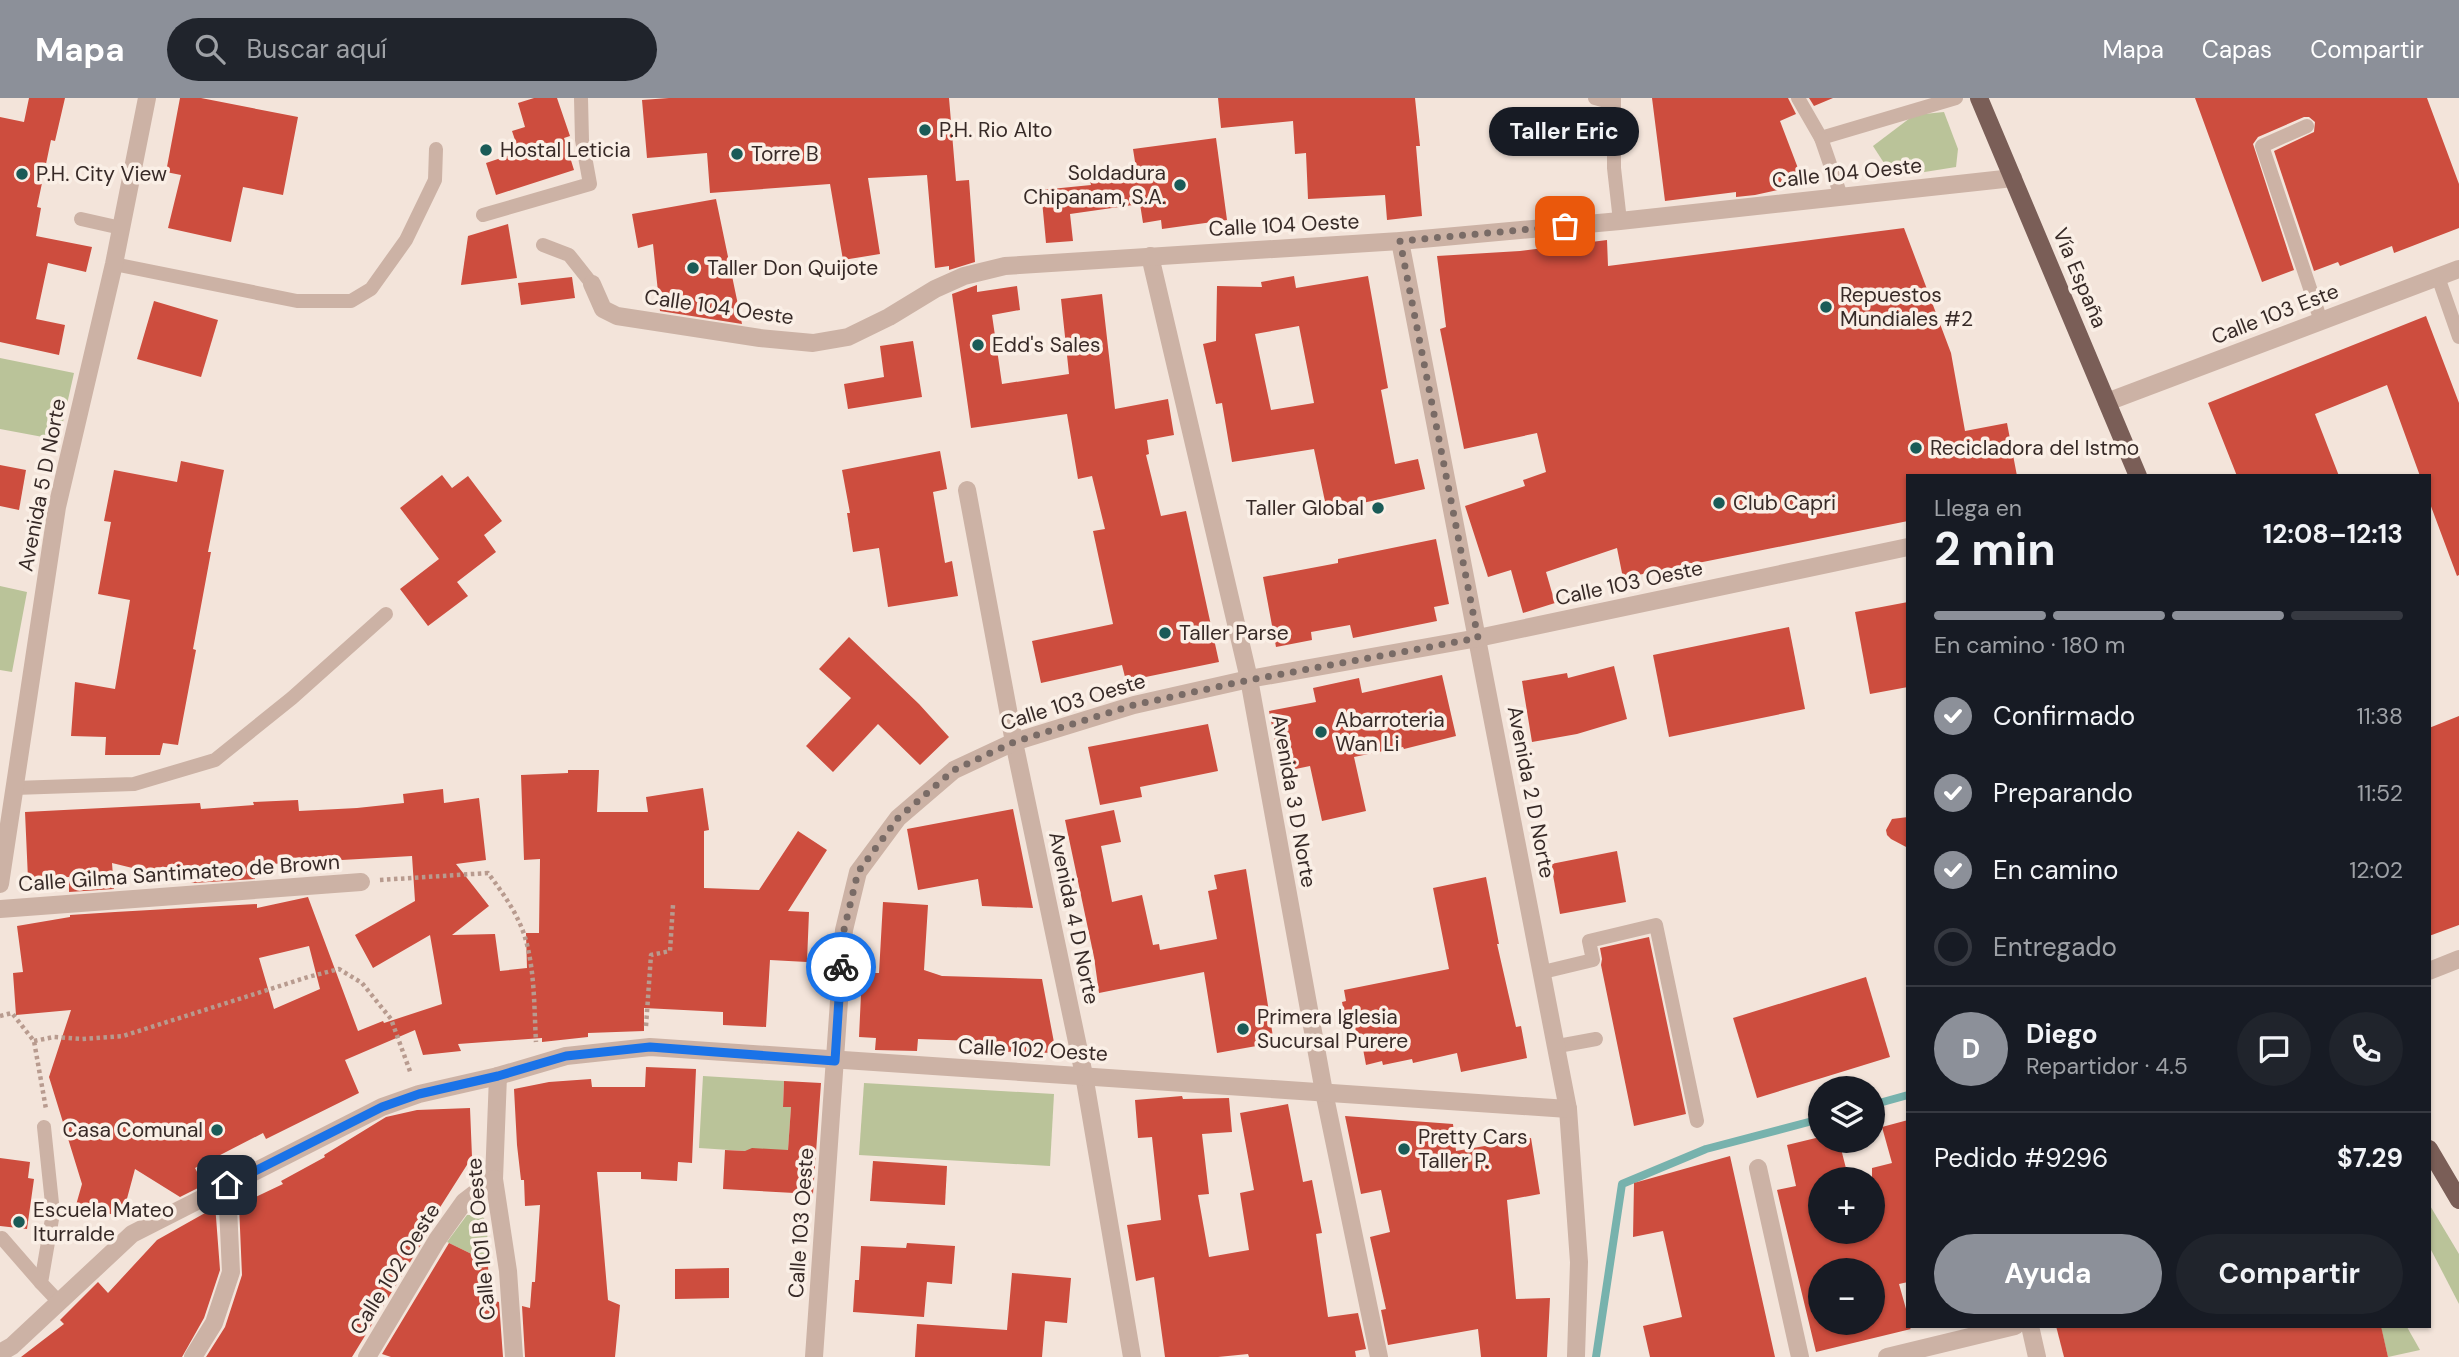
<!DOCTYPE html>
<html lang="es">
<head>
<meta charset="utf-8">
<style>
	:root { --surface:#171b24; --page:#20242c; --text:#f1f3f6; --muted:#9ea1a6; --line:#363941; --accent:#8c9099 }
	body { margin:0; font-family:"DM Sans",sans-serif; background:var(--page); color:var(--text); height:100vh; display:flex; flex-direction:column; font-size:26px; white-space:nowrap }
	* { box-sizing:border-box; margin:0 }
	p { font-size:23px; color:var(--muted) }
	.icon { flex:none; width:38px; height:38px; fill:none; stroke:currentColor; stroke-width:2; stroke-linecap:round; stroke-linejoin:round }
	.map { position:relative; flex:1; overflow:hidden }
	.sheet { position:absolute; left:1906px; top:376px; width:525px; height:854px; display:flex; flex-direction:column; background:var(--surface); border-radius:0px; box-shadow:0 2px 5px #0004 }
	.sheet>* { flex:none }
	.controls { position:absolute; left:1808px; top:978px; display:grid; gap:14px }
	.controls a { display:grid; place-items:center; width:77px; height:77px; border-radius:50%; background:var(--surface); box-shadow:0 2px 5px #0004; font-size:35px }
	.pin { position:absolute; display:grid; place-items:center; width:60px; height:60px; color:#fff; margin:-30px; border-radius:14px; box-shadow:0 4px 10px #0006 }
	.courier { position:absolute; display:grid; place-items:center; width:70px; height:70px; margin:-35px; border:5px solid #1a73e8; border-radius:50%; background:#fff; color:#222; box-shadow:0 2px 9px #0007 }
	.bubble { position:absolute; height:49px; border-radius:24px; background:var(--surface); box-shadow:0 2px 5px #0004; font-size:23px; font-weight:700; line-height:49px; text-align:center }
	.summary em { font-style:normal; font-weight:700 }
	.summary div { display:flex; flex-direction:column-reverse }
	.summary { display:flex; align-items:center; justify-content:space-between; height:119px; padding:0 28px }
	h1 { font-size:46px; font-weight:700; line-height:52px }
	.bar { display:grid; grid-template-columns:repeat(4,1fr); gap:10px 7px; align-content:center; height:84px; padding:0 28px }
	.bar i { height:9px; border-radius:5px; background:var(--line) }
	.bar .current { background:var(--accent) }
	.bar p { grid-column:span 4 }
	.line { display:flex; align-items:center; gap:18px; padding:0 28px; border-top:2px solid var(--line) }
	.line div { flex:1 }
	.round { display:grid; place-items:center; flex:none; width:74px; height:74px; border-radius:37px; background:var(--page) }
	ol { padding:0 28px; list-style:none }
	li { display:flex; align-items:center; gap:21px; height:77px }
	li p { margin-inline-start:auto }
	li .icon { padding:7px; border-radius:50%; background:var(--accent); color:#fff; stroke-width:4 }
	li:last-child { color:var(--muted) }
	li i { width:38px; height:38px; border:4px solid var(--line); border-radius:50% }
	.primary-button { display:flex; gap:14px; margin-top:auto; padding:14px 28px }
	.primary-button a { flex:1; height:80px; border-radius:42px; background:var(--accent); color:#fff; font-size:28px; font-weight:700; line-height:80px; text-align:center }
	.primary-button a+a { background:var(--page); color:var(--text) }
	header { display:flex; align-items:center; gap:42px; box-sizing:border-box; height:98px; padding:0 35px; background:var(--accent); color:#fff }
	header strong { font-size:33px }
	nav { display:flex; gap:38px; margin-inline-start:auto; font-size:24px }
	.search { width:490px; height:63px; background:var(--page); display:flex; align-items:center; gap:18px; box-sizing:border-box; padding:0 24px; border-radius:38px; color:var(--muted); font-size:26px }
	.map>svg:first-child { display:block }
</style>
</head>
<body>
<header>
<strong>Mapa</strong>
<div class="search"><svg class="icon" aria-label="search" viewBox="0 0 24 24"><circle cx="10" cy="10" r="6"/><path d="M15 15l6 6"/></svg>Buscar aquí</div>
<nav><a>Mapa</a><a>Capas</a><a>Compartir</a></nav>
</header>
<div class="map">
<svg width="2459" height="1259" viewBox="0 0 2459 1259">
	<rect width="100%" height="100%" fill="#f3e4da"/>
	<g fill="#bac399">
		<path d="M1944,14L1958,51L1956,69L1893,79L1873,48L1914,17Z"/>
		<path d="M0,260L74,275L59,342L0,331Z"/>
		<path d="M0,488L27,494L12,574L0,572Z"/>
		<path d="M703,978L784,983L783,1008L791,1009L788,1052L745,1053L699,1050Z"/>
		<path d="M864,985L1054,996L1050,1068L859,1057Z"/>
		<path d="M2429,1106L2459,1156V1206L2429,1148Z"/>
		<path d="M467,1117H481L487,1124L488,1164L447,1144Z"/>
		<path d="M2381,1229H2407L2420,1252L2388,1259Z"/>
	</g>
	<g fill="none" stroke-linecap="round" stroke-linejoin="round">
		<g stroke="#77b2ad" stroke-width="8">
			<path d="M1872,1007L1908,997"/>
			<path d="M1596,1259L1622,1086L1706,1051L1820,1021"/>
		</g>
	</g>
	<g fill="#cd4d3e" fill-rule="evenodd">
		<path d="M29,0H65L55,43L51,42L37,109L41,110L36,138L92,149L86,174L48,165L36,221L65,227L59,257L0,244V19L24,24Z"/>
		<path d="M180,0H201L298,19L283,97L243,89L231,144L168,130L181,77L166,74Z"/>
		<path d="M534,0H557L570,38L564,40L574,72L496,97L486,65L519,54L512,33L525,29L518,5Z"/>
		<path d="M669,0H949L956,83L969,82L975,164L949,172V168L935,170L927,77L868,80L880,156L843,162L830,86L710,95L707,55L647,60L642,2Z"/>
		<path d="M1218,0H1415L1420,48H1416L1422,118L1387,122L1385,97L1308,101L1306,55L1295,56L1293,23L1221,30Z"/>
		<path d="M1652,0H1788L1796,16L1780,23L1804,86L1755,97L1736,99V94L1665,103Z"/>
		<path d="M1809,0H1833L1814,8Z"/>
		<path d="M2195,0H2427L2459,86V130L2394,155L2392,148L2340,168L2338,164L2314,173L2274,53L2314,34L2315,24L2309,19H2304L2258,39L2253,46L2294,172L2262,184Z"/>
		<path d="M1216,40L1227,122L1162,131L1161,122L1143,125L1140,106L1070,116L1073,143L1046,145L1041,92L1091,87L1089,77L1136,70L1133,51Z"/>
		<path d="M716,101L742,226L660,213L653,146L638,150L632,116Z"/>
		<path d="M508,126L517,180L461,187L468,138Z"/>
		<path d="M1904,130L1951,255L1965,333L2007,325L2017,378H1908V423L1623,480L1617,450L1546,474L1555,505L1523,515L1511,472L1488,479L1465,408L1525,388L1523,382L1546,374L1537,335L1464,351L1440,231L1446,229L1437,158L1520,153L1607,142L1608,168Z"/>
		<path d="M1294,178L1296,190L1368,178L1388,290L1381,292L1395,366L1418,361L1425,391L1327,413L1314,351L1232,364L1222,305L1216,306L1203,246L1216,243L1217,188L1262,189L1261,184ZM1299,228L1314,305L1271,312L1255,236Z"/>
		<path d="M572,179L575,200L521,207L518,185Z"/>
		<path d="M977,187V194L1017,188L1020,212L992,217L1002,286L1069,276L1061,201L1102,196L1115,311L1168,301L1174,337L1147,342L1149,356L1146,357L1161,418L1186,413L1219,564L1126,583L1122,567L1041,585L1032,543L1113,526L1093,433L1105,431L1092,378L1078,381L1067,316L971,330L952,196Z"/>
		<path d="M154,203L218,222L201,279L137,261Z"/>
		<path d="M2426,218L2459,305V477L2457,478L2429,403V378H2420L2387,287L2315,316L2339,378H2237L2208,305Z"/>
		<path d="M913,243L922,299L848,311L844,286L884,279L880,248Z"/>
		<path d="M940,353L947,391L933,394L945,465L952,463L958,498L888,509L879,450L853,454L847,415H850L842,372Z"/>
		<path d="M181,363L224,372L208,454H211L193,551L196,552L178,647L163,645L160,657H105L106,639L71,638L75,584L115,591L130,502L98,496L111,424L104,423L114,372L177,384Z"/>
		<path d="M0,367L26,372L19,412L0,408Z"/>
		<path d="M442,377L452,390L468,378L502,423L484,437L496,454L457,484L468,498L428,528L400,491L439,461L400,410Z"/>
		<path d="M1436,441L1449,506L1434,509L1437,523L1353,540L1350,527L1311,534L1312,542L1276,549L1263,479L1338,465V461Z"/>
		<path d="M1908,504V589L1870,596L1855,514Z"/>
		<path d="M1789,529L1805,611L1669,639L1653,557Z"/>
		<path d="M849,539L919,606L949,639L920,667L878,626L833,674L806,648L851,600L819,571Z"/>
		<path d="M1614,568L1627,621L1577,636L1532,644L1522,583L1567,575L1568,580Z"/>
		<path d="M1442,577L1456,638L1404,651L1403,649L1354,659L1366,713L1322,723L1310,668L1281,674L1269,613L1316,604L1313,590L1359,580L1362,595Z"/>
		<path d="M2459,618V827L2429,838V630Z"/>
		<path d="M1208,626L1218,673L1140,689L1142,699L1100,707L1088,649Z"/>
		<path d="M568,672H599L597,714H648L646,699L703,690L709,732L704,733V790L759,792L798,733L827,752L788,813L809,814L807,864L770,862L766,929L723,927V914L644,910V933L588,935V939L542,944V940L458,946L461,953L423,957L415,932L345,962L359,995L266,1041L263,1035L195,1070L204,1087L180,1099L135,1071L122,1119L76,1107L82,1086L49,979L71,912L16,917L13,875L23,874L17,828L70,819V817L115,814L257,806V810L308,799L358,933L383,923L384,925L442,906L430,837L373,870L355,837L415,803L412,758L253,767L255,781L194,785L112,765L114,791L69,794V779L28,781L25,714L200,705L201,711L254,707L253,704L298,702L299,713L357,710L404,705L403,696L443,691L444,705L479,700L486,762L456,766L489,808L452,837L495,836L500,873L527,870L526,835H539L540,761L524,762L521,677L568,675ZM309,848L320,891L274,911L259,860Z"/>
		<path d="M1013,711L1033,810L982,808L978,781L918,792L907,731Z"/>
		<path d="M1114,712L1121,744L1101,748L1112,804L1142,797L1153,847L1159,846L1160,852L1217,841L1208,793L1217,791L1214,777L1246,771L1274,945L1217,955L1204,874L1099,895L1094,859L1065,722Z"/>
		<path d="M1908,719V750L1891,741L1887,737L1886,732L1892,721Z"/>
		<path d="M1617,753L1626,804L1560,816L1551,766Z"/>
		<path d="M1486,779L1499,846H1497L1516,929L1521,928L1527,960L1461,974L1457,955L1413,965L1412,961L1383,967L1382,963L1366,967L1361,940L1357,941L1355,928L1347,930L1342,904L1346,903L1344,892L1449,871L1433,790Z"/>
		<path d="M883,804L928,807L924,872L942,878L1042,881L1056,955L975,953V943L918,941L917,953L875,952L876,940L859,939L862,875H879Z"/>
		<path d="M1649,839L1686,1016L1634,1028L1601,867L1602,861L1600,850Z"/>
		<path d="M1866,879L1890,959L1757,1000L1733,920Z"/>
		<path d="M646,969L696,971L692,1065L678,1064L677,1083L641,1081V1074H597L608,1202L620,1207L615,1259H525L522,1208L530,1210L532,1184H535L540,1107L525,1108L524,1082H521L517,1047L514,991L549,984L591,981L592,989H645Z"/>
		<path d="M784,983L821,985L813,1096L723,1091L725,1052L745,1053L752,1050L788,1052L791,1009H783Z"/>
		<path d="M1182,998L1183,1001L1229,1000L1232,1034L1202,1036L1209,1096L1198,1097L1209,1159L1249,1152L1240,1095L1254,1092L1240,1015L1288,1006L1303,1084L1312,1082L1322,1135L1316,1136L1328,1219L1358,1215L1366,1251L1355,1253L1356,1259H1249L1248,1256L1218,1259H1165L1154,1179L1136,1183L1127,1127L1161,1122L1152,1039L1138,1040L1135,1002Z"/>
		<path d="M470,1010L472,1059L425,1133L428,1135L352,1259H206L225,1229L242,1177L239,1107L283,1086L281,1083L325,1059L324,1057L386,1019L417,1012Z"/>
		<path d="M1345,1018L1453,1026L1456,1053L1531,1040L1540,1096L1507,1102L1516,1201L1550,1200L1547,1259H1481L1478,1231L1388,1247L1381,1212L1386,1211L1370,1139L1390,1134L1381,1092L1361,1096Z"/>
		<path d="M1908,1022V1184L1899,1186L1908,1218V1228L1911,1231L1816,1254L1777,1092L1796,1088L1787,1047L1820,1039V1043H1839L1849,1082H1820V1134H1872V1070L1892,1065L1882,1029ZM1820,1172H1872V1225H1820Z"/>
		<path d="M1730,1058L1775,1259H1650L1643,1228L1682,1219L1663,1133L1633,1139L1634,1085Z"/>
		<path d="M0,1060L30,1064L28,1080L34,1081L27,1131L0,1128Z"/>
		<path d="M873,1063L947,1068L945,1107L870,1103Z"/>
		<path d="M215,1106L220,1172L204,1220L182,1259H21L64,1226L60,1222L98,1184L108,1195L157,1142L205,1115L202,1113Z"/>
		<path d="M449,1145L488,1164L489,1202L499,1204L503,1259H391L382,1256Z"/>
		<path d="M907,1145L955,1148L952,1186L927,1184L924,1219L853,1214L855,1182H859L861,1148L906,1150Z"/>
		<path d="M729,1170V1200L675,1201V1171Z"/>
		<path d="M1012,1175L1071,1180L1067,1225L1045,1223L1042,1259H915L917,1226L1007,1232Z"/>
		<path d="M2056,1228H2381L2388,1259H2064Z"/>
	</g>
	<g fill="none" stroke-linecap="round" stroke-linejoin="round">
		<g stroke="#b89b8f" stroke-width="4.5" stroke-dasharray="3.5 3.5" stroke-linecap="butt">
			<path d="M380,782L488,775C502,794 516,813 524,836C535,870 534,909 536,944"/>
			<path d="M0,918L12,915L34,943L46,1011"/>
			<path d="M646,928L651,857L670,853L673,807"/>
			<path d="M34,943L54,939L82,941L123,938L308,879L339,871L362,885L391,921L411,976"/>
		</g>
		<g stroke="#ccb2a5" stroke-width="14">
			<path d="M1595,0L1613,5"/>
			<path d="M1614,0V70L1620,123"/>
			<path d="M1798,0L1821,40L1956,0"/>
			<path d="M2307,28L2262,48L2321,223"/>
			<path d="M1821,40L1841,98"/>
			<path d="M483,117L590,86L582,42L581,0"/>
			<path d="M81,121L121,130"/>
			<path d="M543,147L569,157L592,186"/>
			<path d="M114,166L297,203H351L371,191L406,142L435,82L436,51"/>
			<path d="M2438,179L2459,239"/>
			<path d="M14,690L134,686L215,662L292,600L386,516"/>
			<path d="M1543,874L1593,862L1589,843L1656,827L1697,1023"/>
			<path d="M1558,948L1596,941"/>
			<path d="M44,1029L53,1115L41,1185L58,1203"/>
			<path d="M2,1140L41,1185"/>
		</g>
		<g stroke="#ccb2a5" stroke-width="18">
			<path d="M1400,143L1568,1011L1579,1164L1576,1258"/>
			<path d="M1150,158L1249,581L1324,994L1379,1259"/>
			<path d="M592,186L603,211L617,218L760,240L813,245L848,239L889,219L935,191L964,178L1005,168L1400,143L1620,123L2013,80"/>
			<path d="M2107,304L2459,171"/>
			<path d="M967,392L1014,644L1084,977L1132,1259"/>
			<path d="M0,786L57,409L114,166L147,0"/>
			<path d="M0,811L361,784"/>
			<path d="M2429,873L2459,861"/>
			<path d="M498,978L494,1081L508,1173L514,1259"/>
			<path d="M1758,1070L1800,1259"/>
			<path d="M2030,1228L2037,1259"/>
			<path d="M0,1255L12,1248L132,1136L382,1009L419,996L498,978L566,958L650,949L1568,1011"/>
			<path d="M193,1259L214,1225L231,1174L227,1088"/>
			<path d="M367,1259L437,1142L464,1104L494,1081"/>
			<path d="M814,1259L844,832L858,774L898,720L954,672L1014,644L1134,607L1249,581L1478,540L1908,449"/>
			<path d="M1887,1259L2015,1228"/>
		</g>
		<g stroke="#7a5e57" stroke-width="18">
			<path d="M1979,0L2138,378"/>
			<path d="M2429,1051L2459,1102"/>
		</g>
	</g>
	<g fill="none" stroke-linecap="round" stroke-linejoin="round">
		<path stroke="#796b66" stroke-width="7" stroke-dasharray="0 12.6" d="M841,869L844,832L858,774L898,720L954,672L1014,644L1134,607L1249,582L1478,540L1400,143L1565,128"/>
		<path stroke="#1a73e8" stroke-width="9" d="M227,1087L382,1009L419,996L498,978L566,958L650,949L835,963L841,869"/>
	</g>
	<g fill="#1a5b57" stroke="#faefe6" stroke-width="2.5">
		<circle cx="925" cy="32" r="7"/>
		<circle cx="486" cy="52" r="7"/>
		<circle cx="737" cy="56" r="7"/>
		<circle cx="22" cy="76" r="7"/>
		<circle cx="1180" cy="87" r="7"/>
		<circle cx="693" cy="170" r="7"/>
		<circle cx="1826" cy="209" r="7"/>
		<circle cx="978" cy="247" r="7"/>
		<circle cx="1916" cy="350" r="7"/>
		<circle cx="1719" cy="405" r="7"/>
		<circle cx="1378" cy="410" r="7"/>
		<circle cx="1165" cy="535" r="7"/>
		<circle cx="1321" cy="634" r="7"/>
		<circle cx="1243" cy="931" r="7"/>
		<circle cx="217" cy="1032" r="7"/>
		<circle cx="1404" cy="1051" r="7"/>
		<circle cx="19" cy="1124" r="7"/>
	</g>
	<g text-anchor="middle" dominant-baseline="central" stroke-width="7" stroke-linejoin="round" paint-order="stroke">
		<g font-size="21" fill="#372a27" stroke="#faefe6" text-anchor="start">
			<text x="939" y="32">P.H. Rio Alto</text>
			<text x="500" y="52">Hostal Leticia</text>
			<text x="751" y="56">Torre B</text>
			<text x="1166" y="75" text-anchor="end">Soldadura<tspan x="1166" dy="24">Chipanam, S.A.</tspan></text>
			<text x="36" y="76">P.H. City View</text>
			<text x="707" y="170">Taller Don Quijote</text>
			<text x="1840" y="197">Repuestos<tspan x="1840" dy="24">Mundiales #2</tspan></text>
			<text x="992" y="247">Edd's Sales</text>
			<text x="1930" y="350">Recicladora del Istmo</text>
			<text x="1733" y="405">Club Capri</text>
			<text x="1364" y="410" text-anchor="end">Taller Global</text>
			<text x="1179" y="535">Taller Parse</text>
			<text x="1335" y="622">Abarroteria<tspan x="1335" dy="24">Wan Li</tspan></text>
			<text x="1257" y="919">Primera Iglesia<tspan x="1257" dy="24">Sucursal Purere</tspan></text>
			<text x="203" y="1032" text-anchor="end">Casa Comunal</text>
			<text x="1418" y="1039">Pretty Cars<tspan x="1418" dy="24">Taller P.</tspan></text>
			<text x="33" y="1112">Escuela Mateo<tspan x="33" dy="24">Iturralde</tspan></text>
		</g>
		<g font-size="21" fill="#372a27" stroke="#faefe6">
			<text transform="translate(1847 75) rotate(-6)">Calle 104 Oeste</text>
			<text transform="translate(1284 127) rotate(-3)">Calle 104 Oeste</text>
			<text transform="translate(2080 180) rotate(67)">Vía España</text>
			<text transform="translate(719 209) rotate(8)">Calle 104 Oeste</text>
			<text transform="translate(2275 216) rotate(-21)">Calle 103 Este</text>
			<text transform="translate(42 387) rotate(-79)">Avenida 5 D Norte</text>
			<text transform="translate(1629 485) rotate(-12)">Calle 103 Oeste</text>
			<text transform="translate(1073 604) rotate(-17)">Calle 103 Oeste</text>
			<text transform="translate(1531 694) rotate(79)">Avenida 2 D Norte</text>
			<text transform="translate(1294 703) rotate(80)">Avenida 3 D Norte</text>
			<text transform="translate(179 775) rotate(-4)">Calle Gilma Santimateo de Brown</text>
			<text transform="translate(1074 820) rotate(78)">Avenida 4 D Norte</text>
			<text transform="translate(1033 952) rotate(3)">Calle 102 Oeste</text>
			<text transform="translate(801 1125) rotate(-86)">Calle 103 Oeste</text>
			<text transform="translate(481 1141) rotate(-95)">Calle 101 B Oeste</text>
			<text transform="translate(395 1171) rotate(-58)">Calle 102 Oeste</text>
		</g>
	</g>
</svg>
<div class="controls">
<a><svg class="icon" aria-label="layers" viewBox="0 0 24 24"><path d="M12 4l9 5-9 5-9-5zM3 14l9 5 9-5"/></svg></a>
<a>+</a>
<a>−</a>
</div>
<div class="pin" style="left:1565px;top:128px;background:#ea580c"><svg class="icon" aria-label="bag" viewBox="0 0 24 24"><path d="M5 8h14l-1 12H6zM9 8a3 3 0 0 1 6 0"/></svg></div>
<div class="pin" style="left:227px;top:1087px;background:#1f2937"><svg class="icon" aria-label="home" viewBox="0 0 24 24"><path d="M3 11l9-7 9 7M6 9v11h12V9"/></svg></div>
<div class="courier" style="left:841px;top:869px"><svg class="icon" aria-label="bike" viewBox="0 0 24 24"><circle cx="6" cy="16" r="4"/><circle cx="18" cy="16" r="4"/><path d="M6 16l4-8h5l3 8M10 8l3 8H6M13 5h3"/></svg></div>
<div class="bubble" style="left:1489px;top:9px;width:150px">Taller Eric</div>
<section class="sheet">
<div class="summary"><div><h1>2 min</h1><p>Llega en</p></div><em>12:08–12:13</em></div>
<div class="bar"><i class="current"></i><i class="current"></i><i class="current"></i><i></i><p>En camino · 180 m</p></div>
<ol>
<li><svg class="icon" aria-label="check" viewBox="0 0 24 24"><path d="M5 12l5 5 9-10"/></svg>Confirmado<p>11:38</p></li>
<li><svg class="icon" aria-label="check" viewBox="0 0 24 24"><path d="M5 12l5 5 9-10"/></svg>Preparando<p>11:52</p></li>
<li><svg class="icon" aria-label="check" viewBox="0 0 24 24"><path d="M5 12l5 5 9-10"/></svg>En camino<p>12:02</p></li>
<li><i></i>Entregado</li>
</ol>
<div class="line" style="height:126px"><b class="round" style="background:var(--accent);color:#fff">D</b><div><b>Diego</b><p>Repartidor · 4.5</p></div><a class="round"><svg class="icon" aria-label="chat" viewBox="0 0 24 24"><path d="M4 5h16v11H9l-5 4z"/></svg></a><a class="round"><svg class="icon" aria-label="phone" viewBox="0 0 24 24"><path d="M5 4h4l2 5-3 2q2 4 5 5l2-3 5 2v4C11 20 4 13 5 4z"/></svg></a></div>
<div class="line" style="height:91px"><div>Pedido #9296</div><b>$7.29</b></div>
<div class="primary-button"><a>Ayuda</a><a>Compartir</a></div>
</section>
</div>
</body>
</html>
